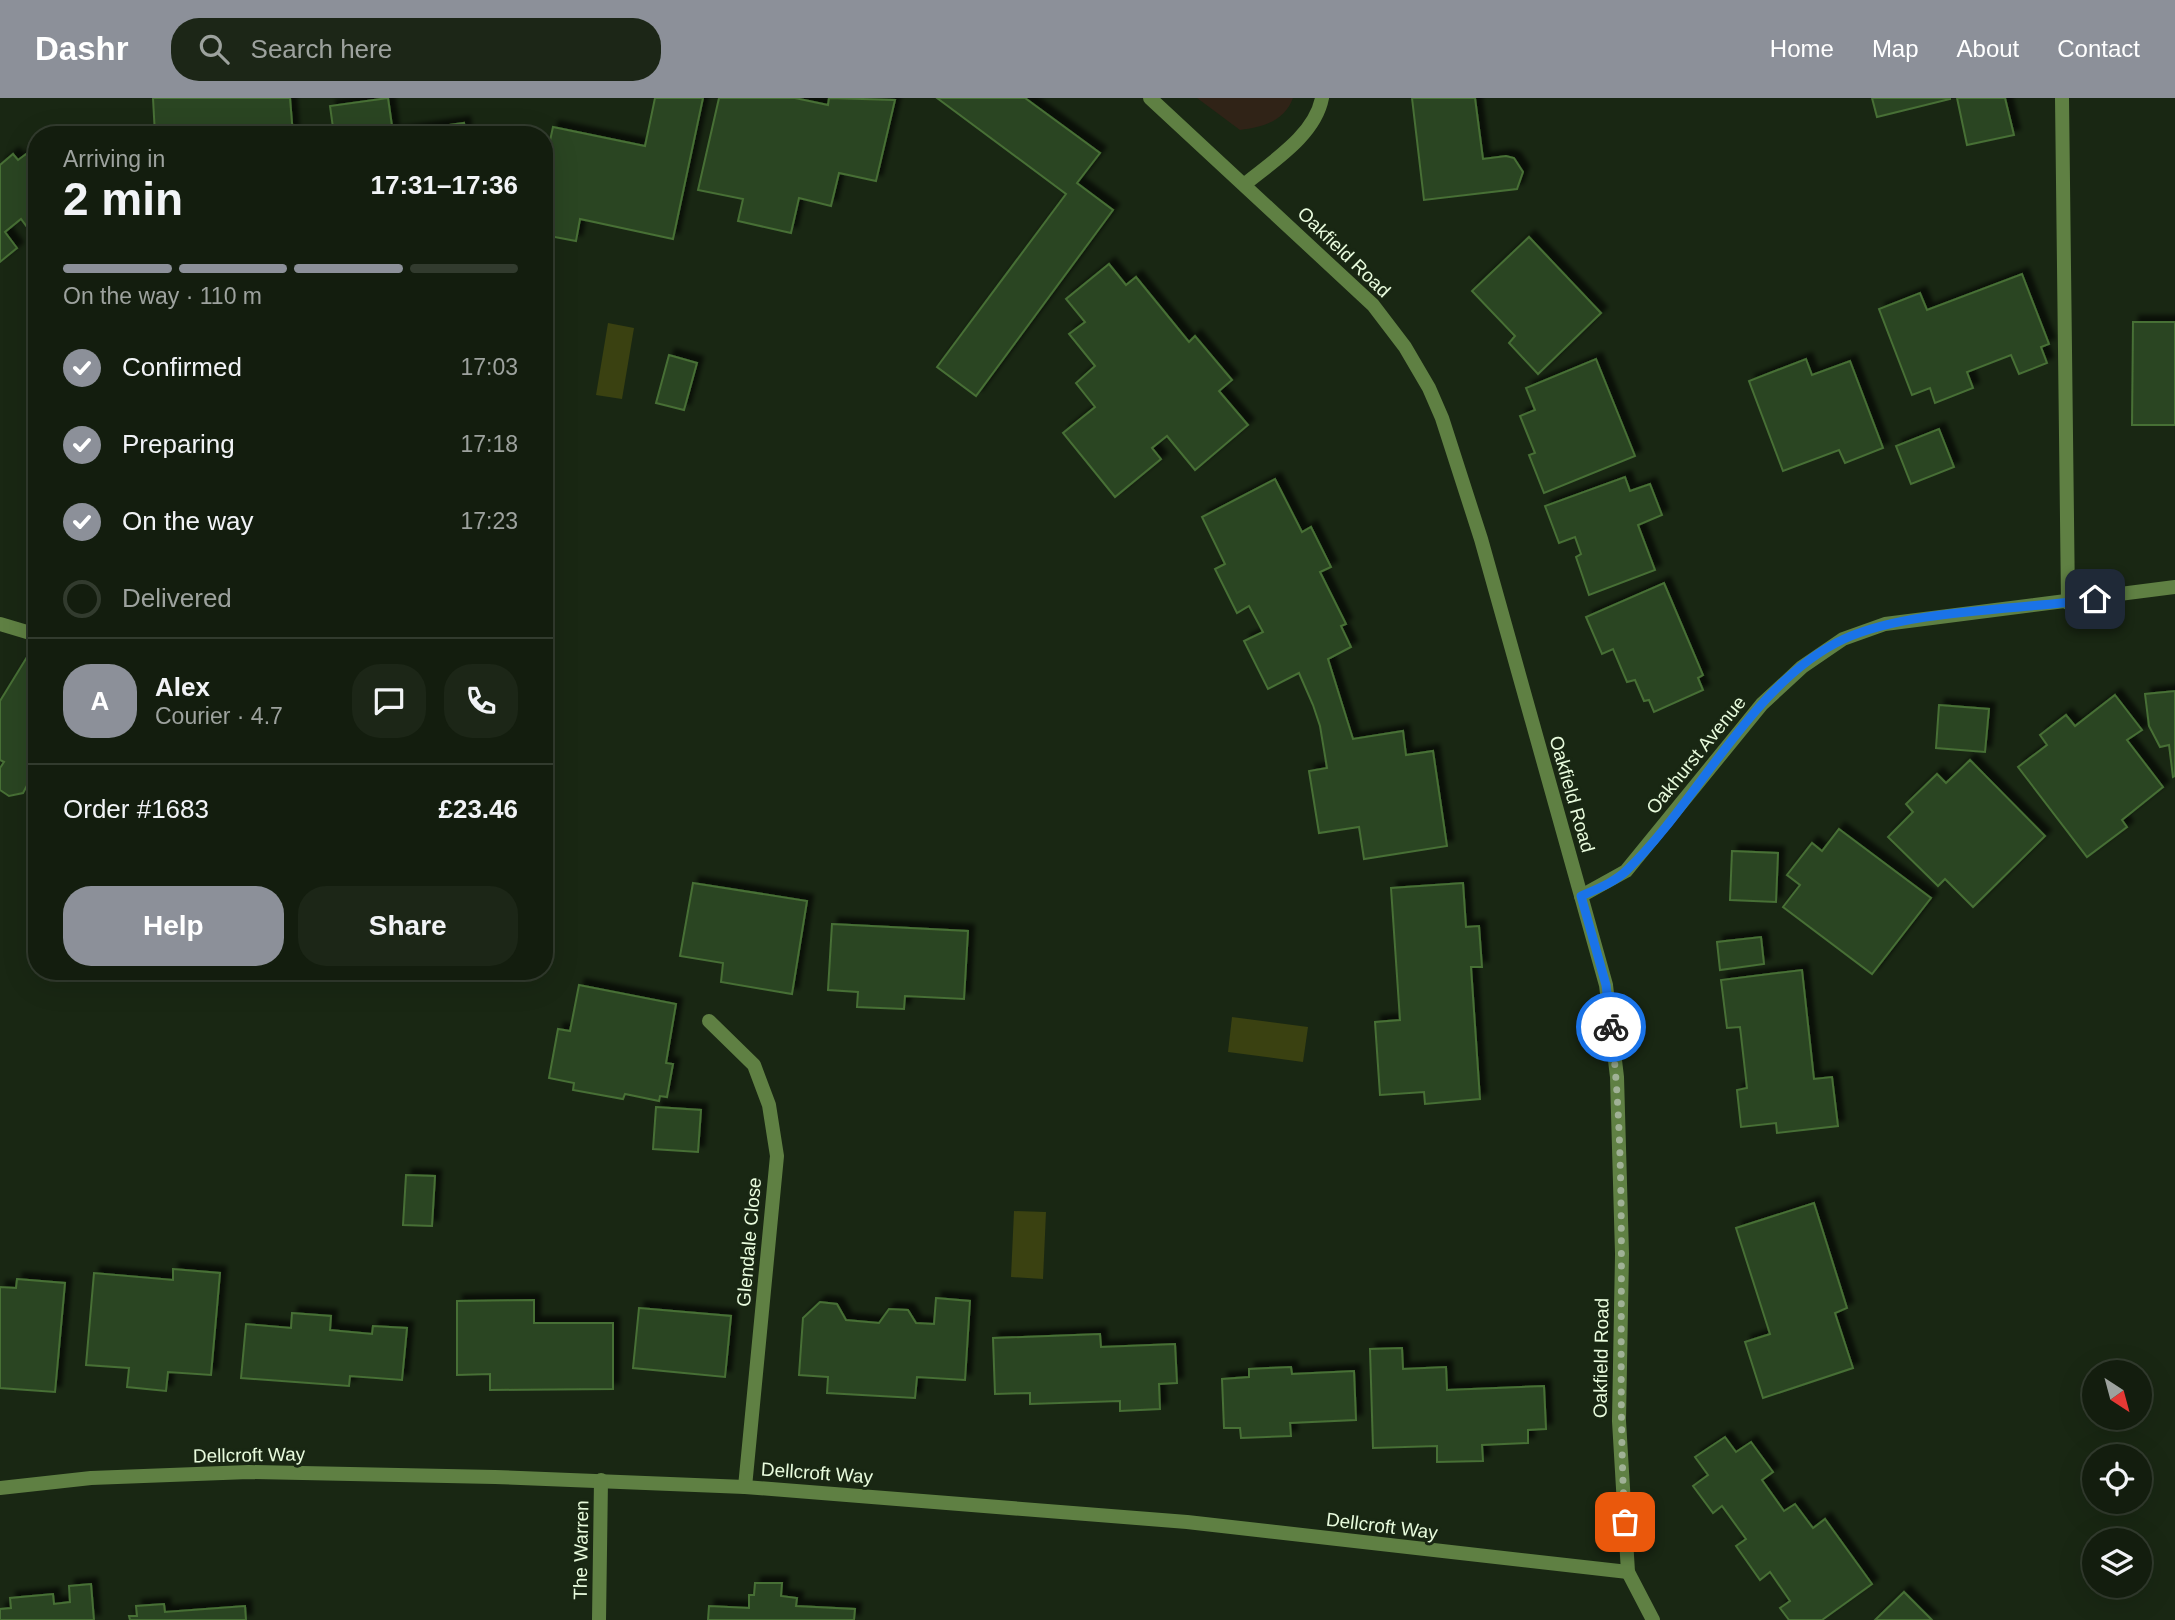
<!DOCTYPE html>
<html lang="en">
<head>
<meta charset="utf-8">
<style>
	:root { --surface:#131d0e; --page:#1c2617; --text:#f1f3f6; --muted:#9da29e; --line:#323b2e; --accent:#8c9099 }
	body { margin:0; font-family:Arial,sans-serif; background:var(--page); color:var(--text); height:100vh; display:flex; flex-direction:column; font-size:26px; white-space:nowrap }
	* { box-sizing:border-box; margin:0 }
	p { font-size:23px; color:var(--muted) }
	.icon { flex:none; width:38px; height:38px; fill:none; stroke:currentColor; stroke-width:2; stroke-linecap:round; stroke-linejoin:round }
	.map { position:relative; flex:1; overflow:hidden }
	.panel { position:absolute; left:28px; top:28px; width:525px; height:854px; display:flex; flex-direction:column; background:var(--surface); border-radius:28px; box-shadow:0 7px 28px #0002,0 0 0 2px var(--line) }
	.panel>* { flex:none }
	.needle { width:46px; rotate:144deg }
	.buttons { position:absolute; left:2082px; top:1262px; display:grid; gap:14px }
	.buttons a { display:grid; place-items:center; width:70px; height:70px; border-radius:50%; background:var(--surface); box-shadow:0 7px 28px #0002,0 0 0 2px var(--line); font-size:35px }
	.pin { position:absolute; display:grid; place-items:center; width:60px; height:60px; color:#fff; margin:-30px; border-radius:14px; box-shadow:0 4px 10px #0006 }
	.courier { position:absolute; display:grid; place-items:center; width:70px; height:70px; margin:-35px; border:5px solid #1a73e8; border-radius:50%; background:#fff; color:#222; box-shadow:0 2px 9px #0007 }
	.summary em { font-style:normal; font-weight:800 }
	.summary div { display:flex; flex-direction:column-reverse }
	.summary { display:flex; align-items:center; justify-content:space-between; height:119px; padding:0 35px }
	h1 { font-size:46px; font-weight:800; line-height:52px }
	.bar { display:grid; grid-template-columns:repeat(4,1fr); gap:10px 7px; align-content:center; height:84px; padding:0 35px }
	.bar i { height:9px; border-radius:5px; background:var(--line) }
	.bar .on { background:var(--accent) }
	.bar p { grid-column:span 4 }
	.line { display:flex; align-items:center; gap:18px; padding:0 35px; border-top:2px solid var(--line) }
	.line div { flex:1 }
	.round { display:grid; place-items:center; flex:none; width:74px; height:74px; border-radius:28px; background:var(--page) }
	ol { padding:0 35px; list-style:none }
	li { display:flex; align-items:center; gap:21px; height:77px }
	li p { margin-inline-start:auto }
	li .icon { padding:7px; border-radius:50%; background:var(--accent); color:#fff; stroke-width:4 }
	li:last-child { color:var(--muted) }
	li i { width:38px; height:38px; border:4px solid var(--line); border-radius:50% }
	.cta { display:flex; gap:14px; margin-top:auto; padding:14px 35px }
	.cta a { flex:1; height:80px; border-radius:28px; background:var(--accent); color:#fff; font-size:28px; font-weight:800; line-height:80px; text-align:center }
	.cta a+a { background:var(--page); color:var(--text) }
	header { display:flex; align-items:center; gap:42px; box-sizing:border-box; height:98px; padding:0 35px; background:var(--accent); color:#fff }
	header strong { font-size:33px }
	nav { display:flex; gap:38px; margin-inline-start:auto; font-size:24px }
	.search { width:490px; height:63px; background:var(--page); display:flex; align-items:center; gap:18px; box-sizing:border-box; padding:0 24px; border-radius:28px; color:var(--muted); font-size:26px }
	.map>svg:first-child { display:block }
</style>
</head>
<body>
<header>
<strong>Dashr</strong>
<div class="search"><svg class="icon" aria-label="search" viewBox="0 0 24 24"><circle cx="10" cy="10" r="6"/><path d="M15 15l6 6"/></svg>Search here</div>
<nav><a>Home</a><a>Map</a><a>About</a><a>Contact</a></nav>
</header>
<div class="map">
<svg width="2175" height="1522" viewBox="0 0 2175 1522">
	<defs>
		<filter id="shadow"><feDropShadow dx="6" dy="-6" stdDeviation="2" flood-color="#0009"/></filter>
	</defs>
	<rect width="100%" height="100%" fill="#192713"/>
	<path fill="#302317" d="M1197,0H1293C1284,24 1262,29 1240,32Z"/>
	<g fill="#3a4111">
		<path d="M608,225L634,230L622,301L596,297Z"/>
		<path d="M1232,919L1308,929L1303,964L1228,954Z"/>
		<path d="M1014,1113L1046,1114L1043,1181L1011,1179Z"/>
	</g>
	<g fill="#2c4521" stroke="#476f36" stroke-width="2" filter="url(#shadow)">
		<path d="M153,0H290L293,37H155Z"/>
		<path d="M388,0L393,35L464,25L466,37H334L330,8Z"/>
		<path d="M655,0H703L673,141L580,121L576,143L544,137V70L553,29L645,48Z"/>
		<path d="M719,0H795L828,7L829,0L895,2L876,83L839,75L831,108L799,100L791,135L738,123L743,101L698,92Z"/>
		<path d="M937,0H1025L1100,55L1077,85L1113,112L976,298L937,269L1066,96Z"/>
		<path d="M1412,0H1475L1483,61L1506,58L1514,60L1523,74L1517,91L1424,102Z"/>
		<path d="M1872,0H1950V1L1877,19Z"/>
		<path d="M1957,0H2005L2014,37L1967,47Z"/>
		<path d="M37,48V134L33,137L21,121L5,134L17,150L0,164V67L13,56L18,62Z"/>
		<path d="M1529,139L1601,215L1538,276L1509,245L1515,238L1472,193Z"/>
		<path d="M1109,166L1126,187L1136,179L1189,244L1195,238L1232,282L1219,293L1248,327L1195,372L1167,338L1152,350L1161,361L1115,399L1063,335L1095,309L1076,285L1095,268L1069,236L1085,224L1066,201Z"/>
		<path d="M2022,176L2049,246L2041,249L2047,265L2019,276L2011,257L1967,274L1973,290L1935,305L1930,290L1912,297L1879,211L1920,195L1927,212Z"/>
		<path d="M2133,224H2175V327H2132Z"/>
		<path d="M669,257L697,265L684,312L656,305Z"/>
		<path d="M1596,261L1635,358L1544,395L1529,357L1535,355L1520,318L1535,312L1526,290Z"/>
		<path d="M1806,261L1812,277L1850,263L1883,350L1845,365L1839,352L1783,373L1749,283Z"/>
		<path d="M1939,331L1954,369L1911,386L1896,348Z"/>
		<path d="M1625,379L1630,393L1650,386L1662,417L1638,427L1655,472L1589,497L1576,459L1581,456L1575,439L1559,445L1545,408Z"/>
		<path d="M1275,381L1302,434L1311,429L1331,469L1320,474L1346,526L1341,528L1351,549L1328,561L1353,641L1403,633L1406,657L1433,653L1447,748L1364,761L1359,729L1319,735L1309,673L1327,670L1320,628L1313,607L1299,575L1268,591L1244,543L1263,534L1249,508L1237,515L1215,471L1225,466L1202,419Z"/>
		<path d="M1664,485L1703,577L1698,580L1703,592L1654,614L1649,602L1644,603L1635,582L1627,584L1613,551L1602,556L1586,519Z"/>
		<path d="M27,559L37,564V684L31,680L23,695L9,698L0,692V670L4,664L0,662V603Z"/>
		<path d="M2175,593V678L2173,679L2169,647L2160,649L2149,628L2145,596Z"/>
		<path d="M2115,597L2142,632L2127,642L2163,689L2122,722L2127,729L2087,759L2018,669L2047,647L2040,637L2066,617L2075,628Z"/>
		<path d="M1939,607L1989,611L1985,654L1936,650Z"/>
		<path d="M1970,662L2045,738L1973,809L1945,781L1938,788L1888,739L1913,714L1906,706L1937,676L1946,685Z"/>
		<path d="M1839,731L1931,800L1872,876L1783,809L1800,787L1787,777L1812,745L1822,753Z"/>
		<path d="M1732,753L1778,755L1776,804L1730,802Z"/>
		<path d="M693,785L807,803L792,896L721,884L723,865L680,858Z"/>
		<path d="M1463,785L1466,829L1479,828L1482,869H1471L1480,1001L1425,1006L1424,994L1380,997L1375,924L1400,922L1391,790Z"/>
		<path d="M832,826L968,833L964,901L905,898L904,911L857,909L858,894L828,892Z"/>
		<path d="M1761,839L1764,866L1720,872L1717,844Z"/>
		<path d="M1802,872L1814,981L1832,979L1838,1028L1777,1035L1776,1025L1741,1029L1737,992L1747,990L1740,929L1727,930L1721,882Z"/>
		<path d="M579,887L676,906L666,965L673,966L667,999L660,998L659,1003L625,996L623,1001L573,992L574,985L549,980L558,931L570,933Z"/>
		<path d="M656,1009L701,1012L698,1054L653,1051Z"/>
		<path d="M406,1077L435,1078L432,1128L403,1127Z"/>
		<path d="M1814,1105L1847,1210L1835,1215L1853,1270L1763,1300L1745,1244L1770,1236L1736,1130Z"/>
		<path d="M173,1171L220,1175L211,1277L168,1274L166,1293L127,1289L129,1270L86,1267L94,1175L173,1182Z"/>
		<path d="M17,1181L65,1185L55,1294L0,1290V1189L16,1190Z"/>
		<path d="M936,1200L970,1203L965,1282L917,1279L915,1300L827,1295L828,1279L799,1277L803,1220L820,1204L837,1206L846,1222L879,1225L889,1211L908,1212L916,1225L934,1226Z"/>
		<path d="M534,1202V1225H613V1291L490,1292V1276L457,1277V1203Z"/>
		<path d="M639,1210L731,1218L725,1279L633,1270Z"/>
		<path d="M292,1215L331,1218L330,1232L372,1236L373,1228L407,1230L402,1282L350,1278L349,1288L241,1280L246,1226L291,1230Z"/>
		<path d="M1100,1236L1101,1249L1175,1246L1177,1285L1159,1286L1160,1311L1120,1313V1303L1030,1306V1295L995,1296L993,1240Z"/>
		<path d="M1402,1250L1403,1271L1446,1269L1447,1292L1544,1288L1546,1331L1528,1332V1345L1482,1347L1483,1363L1437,1364V1348L1373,1350L1370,1251Z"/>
		<path d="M1291,1269L1292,1276L1354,1273L1356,1322L1290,1325L1291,1338L1241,1340L1240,1330H1224L1222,1281L1249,1279V1271Z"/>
		<path d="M1725,1339L1736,1354L1751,1344L1773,1374L1762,1382L1784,1413L1795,1406L1813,1430L1825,1421L1872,1486L1822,1522H1789L1780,1510L1790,1503L1770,1474L1760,1482L1736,1448L1746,1441L1722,1408L1713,1415L1693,1388L1708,1377L1695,1359Z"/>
		<path d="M755,1485H782L781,1498L797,1500L796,1508L855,1511L854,1522H708L709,1508L749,1510V1497H754Z"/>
		<path d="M91,1486L94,1522H0V1511L11,1510L10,1500L53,1496L54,1506L70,1504L69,1488Z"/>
		<path d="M1904,1494L1932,1522H1875Z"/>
		<path d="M164,1506L165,1514L245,1508L246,1522H130L129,1518H137L136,1508Z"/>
	</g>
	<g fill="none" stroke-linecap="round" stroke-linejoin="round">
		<g stroke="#5f8043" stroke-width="14">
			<path d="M2062,0L2068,505"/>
			<path d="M0,526L37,537"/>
			<path d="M709,923L754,967L769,1007L777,1058L745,1389"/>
		</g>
		<g stroke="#5f8043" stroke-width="14">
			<path d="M1150,0L1373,207L1405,249L1429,290L1442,320L1481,441L1606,887L1617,979L1622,1156L1619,1323L1628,1474L1653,1522"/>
			<path d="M1245,86C1273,63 1315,37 1322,0"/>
			<path d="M1581,798L1626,773L1762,606L1802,569L1843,541L1885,526L2175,489"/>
			<path d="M0,1390L91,1380L249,1374L495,1379L745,1389L1187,1424L1628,1474"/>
			<path d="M599,1522L601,1382"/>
		</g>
	</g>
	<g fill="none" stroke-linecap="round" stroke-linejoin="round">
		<path stroke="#a0b196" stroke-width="7" stroke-dasharray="0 12.6" d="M1611,929C1630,1093 1615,1259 1625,1424"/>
		<path stroke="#1a73e8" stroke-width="9" d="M1611,929L1606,887L1581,798C1597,791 1615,784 1627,772C1698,704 1753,583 1844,541C1909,511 2021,512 2095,501"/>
	</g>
	<g text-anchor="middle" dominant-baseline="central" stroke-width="6" stroke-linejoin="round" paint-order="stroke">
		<g font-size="19" fill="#e8fbdd" stroke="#192713">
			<text transform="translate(1344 154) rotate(44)">Oakfield Road</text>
			<text transform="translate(1696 657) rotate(-51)">Oakhurst Avenue</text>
			<text transform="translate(1572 696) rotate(74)">Oakfield Road</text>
			<text transform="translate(749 1144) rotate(-85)">Glendale Close</text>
			<text transform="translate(1601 1260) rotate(-89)">Oakfield Road</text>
			<text transform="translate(249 1357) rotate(-1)">Dellcroft Way</text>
			<text transform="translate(817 1375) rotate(4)">Dellcroft Way</text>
			<text transform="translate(1382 1428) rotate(7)">Dellcroft Way</text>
			<text transform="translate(581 1452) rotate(-89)">The Warren</text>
		</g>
	</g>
</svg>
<div class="buttons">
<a><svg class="needle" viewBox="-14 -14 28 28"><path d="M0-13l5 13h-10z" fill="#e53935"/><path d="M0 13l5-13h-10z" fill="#9da29e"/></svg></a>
<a><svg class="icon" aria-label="locate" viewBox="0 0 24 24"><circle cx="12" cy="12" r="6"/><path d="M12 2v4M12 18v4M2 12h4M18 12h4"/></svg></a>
<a><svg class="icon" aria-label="layers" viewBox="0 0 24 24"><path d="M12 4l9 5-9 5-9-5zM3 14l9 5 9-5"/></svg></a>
</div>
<div class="pin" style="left:1625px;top:1424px;background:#ea580c"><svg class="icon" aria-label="bag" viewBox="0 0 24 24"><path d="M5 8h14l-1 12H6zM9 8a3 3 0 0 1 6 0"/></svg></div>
<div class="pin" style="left:2095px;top:501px;background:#1f2937"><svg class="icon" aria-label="home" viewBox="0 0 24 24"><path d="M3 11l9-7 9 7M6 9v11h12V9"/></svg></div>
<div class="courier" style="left:1611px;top:929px"><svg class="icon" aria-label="bike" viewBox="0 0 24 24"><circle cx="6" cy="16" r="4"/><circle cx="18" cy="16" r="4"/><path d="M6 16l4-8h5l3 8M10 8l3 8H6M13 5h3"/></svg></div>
<section class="panel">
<div class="summary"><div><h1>2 min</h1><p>Arriving in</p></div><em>17:31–17:36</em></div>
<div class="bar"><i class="on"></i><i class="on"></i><i class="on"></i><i></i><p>On the way · 110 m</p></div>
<ol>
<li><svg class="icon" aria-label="check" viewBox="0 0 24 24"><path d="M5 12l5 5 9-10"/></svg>Confirmed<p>17:03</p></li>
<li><svg class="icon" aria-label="check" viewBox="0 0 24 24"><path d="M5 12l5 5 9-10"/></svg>Preparing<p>17:18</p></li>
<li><svg class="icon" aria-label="check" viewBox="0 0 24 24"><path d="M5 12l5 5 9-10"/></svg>On the way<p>17:23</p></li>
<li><i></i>Delivered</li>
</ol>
<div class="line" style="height:126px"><b class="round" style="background:var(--accent);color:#fff">A</b><div><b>Alex</b><p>Courier · 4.7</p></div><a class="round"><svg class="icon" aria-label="chat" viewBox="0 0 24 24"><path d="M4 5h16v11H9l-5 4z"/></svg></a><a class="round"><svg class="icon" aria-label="phone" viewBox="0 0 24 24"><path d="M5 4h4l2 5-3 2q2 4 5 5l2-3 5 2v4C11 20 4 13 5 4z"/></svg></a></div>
<div class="line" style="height:91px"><div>Order #1683</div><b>£23.46</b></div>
<div class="cta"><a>Help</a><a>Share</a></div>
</section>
</div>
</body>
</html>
